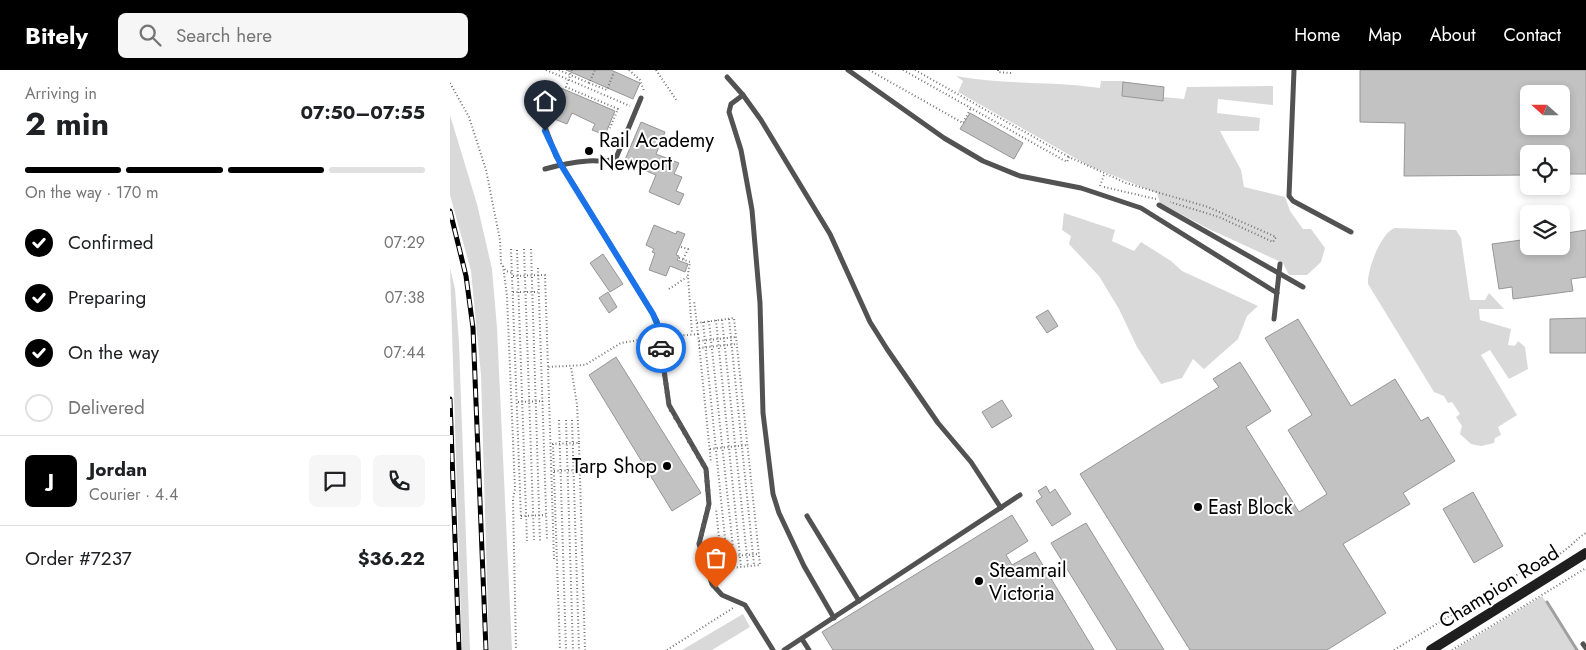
<!DOCTYPE html>
<html lang="en">
<head>
<meta charset="utf-8">
<style>
	:root { --surface:#fff; --page:#f6f6f6; --text:#202124; --muted:#757577; --line:#e0e0e0; --accent:#000 }
	body { margin:0; font-family:Jost,sans-serif; background:var(--page); color:var(--text); height:100vh; display:flex; flex-direction:column; font-size:19px; white-space:nowrap }
	* { box-sizing:border-box; margin:0 }
	p { font-size:16px; color:var(--muted) }
	.icon { flex:none; width:28px; height:28px; fill:none; stroke:currentColor; stroke-width:2; stroke-linecap:round; stroke-linejoin:round }
	.map { position:relative; flex:1; overflow:hidden }
	.side { display:flex; flex-direction:column; background:var(--surface); width:450px }
	.side>* { flex:none }
	.needle { width:32px; rotate:291deg }
	.buttons { position:absolute; left:1070px; top:15px; display:grid; gap:10px }
	.buttons a { display:grid; place-items:center; width:50px; height:50px; border-radius:8px; background:var(--surface); box-shadow:0 2px 8px #0003; font-size:25px }
	.pin { position:absolute; display:grid; place-items:center; width:42px; height:42px; color:#fff; margin:-51px -21px; border-radius:50% 50% 50% 0; rotate:-45deg; box-shadow:0 0 5px #0007 }
	.pin .icon { rotate:45deg }
	.courier { position:absolute; display:grid; place-items:center; width:50px; height:50px; margin:-25px; border:4px solid #1a73e8; border-radius:50%; background:#fff; color:#222; box-shadow:0 1px 6px #0007 }
	.overview em { font-style:normal; font-weight:700 }
	.overview div { display:flex; flex-direction:column-reverse }
	.overview { display:flex; align-items:center; justify-content:space-between; height:85px; padding:0 25px }
	h1 { font-size:32px; font-weight:700; line-height:38px }
	.bar { display:grid; grid-template-columns:repeat(4,1fr); gap:8px 5px; align-content:center; height:60px; padding:0 25px }
	.bar i { height:6px; border-radius:4px; background:var(--line) }
	.bar .active { background:var(--accent) }
	.bar p { grid-column:span 4 }
	.line { display:flex; align-items:center; gap:12px; padding:0 25px; border-top:1px solid var(--line) }
	.line div { flex:1 }
	.round { display:grid; place-items:center; flex:none; width:52px; height:52px; border-radius:8px; background:var(--page) }
	ol { padding:0 25px; list-style:none }
	li { display:flex; align-items:center; gap:15px; height:55px }
	li p { margin-inline-start:auto }
	li .icon { padding:5px; border-radius:50%; background:var(--accent); color:#fff; stroke-width:4 }
	li:last-child { color:var(--muted) }
	li i { width:28px; height:28px; border:2px solid var(--line); border-radius:50% }
	header { display:flex; align-items:center; gap:30px; box-sizing:border-box; height:70px; padding:0 25px; background:var(--accent); color:#fff }
	header strong { font-size:24px }
	nav { display:flex; gap:28px; margin-inline-start:auto; font-size:18px }
	.search { width:350px; height:45px; background:var(--page); display:flex; align-items:center; gap:12px; box-sizing:border-box; padding:0 18px; border-radius:8px; color:var(--muted); font-size:19px }
	main { display:flex; flex:1; min-height:0 }
	.map>svg:first-child { display:block }
</style>
</head>
<body>
<header>
<strong>Bitely</strong>
<div class="search"><svg class="icon" aria-label="search" viewBox="0 0 24 24"><circle cx="10" cy="10" r="6"/><path d="M15 15l6 6"/></svg>Search here</div>
<nav><a>Home</a><a>Map</a><a>About</a><a>Contact</a></nav>
</header>
<main>
<section class="side">
<div class="overview"><div><h1>2 min</h1><p>Arriving in</p></div><em>07:50–07:55</em></div>
<div class="bar"><i class="active"></i><i class="active"></i><i class="active"></i><i></i><p>On the way · 170 m</p></div>
<ol>
<li><svg class="icon" aria-label="check" viewBox="0 0 24 24"><path d="M5 12l5 5 9-10"/></svg>Confirmed<p>07:29</p></li>
<li><svg class="icon" aria-label="check" viewBox="0 0 24 24"><path d="M5 12l5 5 9-10"/></svg>Preparing<p>07:38</p></li>
<li><svg class="icon" aria-label="check" viewBox="0 0 24 24"><path d="M5 12l5 5 9-10"/></svg>On the way<p>07:44</p></li>
<li><i></i>Delivered</li>
</ol>
<div class="line" style="height:90px"><b class="round" style="background:var(--accent);color:#fff">J</b><div><b>Jordan</b><p>Courier · 4.4</p></div><a class="round"><svg class="icon" aria-label="chat" viewBox="0 0 24 24"><path d="M4 5h16v11H9l-5 4z"/></svg></a><a class="round"><svg class="icon" aria-label="phone" viewBox="0 0 24 24"><path d="M5 4h4l2 5-3 2q2 4 5 5l2-3 5 2v4C11 20 4 13 5 4z"/></svg></a></div>
<div class="line" style="height:65px"><div>Order #7237</div><b>$36.22</b></div>
</section>
<div class="map">
<svg width="1136" height="580" viewBox="0 0 1136 580">
	<rect width="100%" height="100%" fill="#fff"/>
	<g fill="#d9d9d9">
		<path d="M506,6C554,15 602,11 650,18L651,11H674L672,26L712,31L713,27L734,29L737,17L823,16V35L768,29L767,43L810,48L809,61H770L791,100L794,117L835,127L840,141L853,159H861L875,178L871,192L857,205H839L833,193L759,159L710,133L707,123L639,96L508,22L513,11Z"/>
		<path d="M0,45L27,134L42,199L47,258L62,580H39L31,305L21,201L0,125Z"/>
		<path d="M614,143L665,160L662,171L684,181L691,172L721,191L732,201L808,236L797,246L788,269L754,299L743,289L732,308L711,314L687,277L669,239L649,206L619,174L621,166L612,160Z"/>
		<path d="M945,158L1006,160L1011,168L1020,230H1035L1039,223L1054,239H1029L1030,250L1061,259L1058,275L1065,276L1068,271L1075,277L1078,299L1059,309L1040,280L1031,285L1067,345L1048,357L1051,365L1045,368L1044,373L1031,376L1021,374L1010,364L1012,356L1006,347L1010,344L1002,332L998,333L994,326L984,322L918,214C917,200 931,162 945,158Z"/>
		<path d="M0,198L5,219L9,273L20,580H12Z"/>
		<path d="M1092,526L1127,580H1004Z"/>
		<path d="M293,544L300,557L262,580H232Z"/>
	</g>
	<g fill="none" stroke-linecap="round" stroke-linejoin="round">
		<path stroke="#a0a0a0" stroke-width="3" d="M1097,532L1127,580"/>
	</g>
	<g fill="#c2c2c2" stroke="#969696" fill-rule="evenodd">
		<path d="M116,0H161L190,13L183,29Z"/>
		<path d="M910,0H1136V104H1111V84H1079V105L954,106L955,53L910,52ZM1079,24H1111V56H1079Z"/>
		<path d="M673,12L714,17L713,31L672,26Z"/>
		<path d="M111,18L165,41L155,65L142,60L145,54L122,43L117,54L99,47Z"/>
		<path d="M520,43L573,73L564,89L510,59Z"/>
		<path d="M191,52L215,62L206,84L229,93L224,104L232,107L226,121L234,124L229,135L199,122L206,105L174,92Z"/>
		<path d="M204,155L226,164L227,161L235,164L226,185L229,186L227,190L238,194L235,202L220,196L216,206L199,200L205,183L202,182L204,179L196,175Z"/>
		<path d="M1136,160V207L1121,209L1123,221L1063,229L1062,217L1049,219L1042,174L1079,169V176H1111V164Z"/>
		<path d="M153,184L173,214L160,222L140,193Z"/>
		<path d="M158,222L167,237L159,243L149,228Z"/>
		<path d="M598,240L608,256L597,263L586,247Z"/>
		<path d="M1136,248V283H1100V249Z"/>
		<path d="M848,249L901,336L945,309L971,351L978,347L1005,391L953,423L960,434L893,474L936,543L877,580H740L630,404L769,317L763,309L790,292L821,341L796,357L849,442L877,424L838,360L862,345L815,268Z"/>
		<path d="M166,287L251,423L222,441L139,305Z"/>
		<path d="M552,330L562,346L542,358L532,342Z"/>
		<path d="M596,416L600,423L605,419L621,444L602,456L586,431L592,427L588,421Z"/>
		<path d="M1023,422L1053,476L1024,493L993,439Z"/>
		<path d="M562,445L578,471L556,485L562,495L585,482L644,580H383L372,562Z"/>
		<path d="M636,453L714,580H667L601,473Z"/>
	</g>
	<g fill="none" stroke-linecap="round" stroke-linejoin="round">
		<g stroke="#747474" stroke-width="2" stroke-dasharray="1 2.5" stroke-linecap="butt">
			<path d="M96,0L180,36"/>
			<path d="M109,0L139,13L145,0"/>
			<path d="M122,0L116,17L168,39L160,58"/>
			<path d="M179,0L190,10L194,21"/>
			<path d="M206,0L227,31"/>
			<path d="M419,0L513,53L521,38"/>
			<path d="M453,0L617,92L619,87L676,113L758,137L826,167L823,172L769,147L720,132"/>
			<path d="M465,0L619,87"/>
			<path d="M548,0V2L561,3"/>
			<path d="M0,13L19,47L36,100L50,170L51,193L56,201L63,203"/>
			<path d="M139,13L157,20L164,2"/>
			<path d="M650,116L654,105"/>
			<path d="M654,117L706,129"/>
			<path d="M231,177L238,179L233,190"/>
			<path d="M61,179L71,449"/>
			<path d="M74,179L84,470"/>
			<path d="M81,179L90,471"/>
			<path d="M67,180L77,471"/>
			<path d="M229,188L240,192L238,205L242,264"/>
			<path d="M53,196L57,226L65,419L63,429L66,580"/>
			<path d="M88,198L97,470"/>
			<path d="M63,206L95,205L98,297"/>
			<path d="M219,219L237,207"/>
			<path d="M63,222H88"/>
			<path d="M279,249L304,495"/>
			<path d="M266,250L291,497"/>
			<path d="M272,250L298,496"/>
			<path d="M259,251L285,497"/>
			<path d="M253,252L278,498"/>
			<path d="M247,253L284,248L310,495L272,499L266,438"/>
			<path d="M248,264L261,393"/>
			<path d="M216,267L248,264L244,230"/>
			<path d="M249,271L286,267"/>
			<path d="M249,278L287,274"/>
			<path d="M68,332L93,331"/>
			<path d="M109,350L116,580"/>
			<path d="M116,350L123,580"/>
			<path d="M122,350L129,580"/>
			<path d="M129,373L135,580"/>
			<path d="M102,374L129,373L127,335L121,297"/>
			<path d="M103,374L110,580"/>
			<path d="M260,379L298,375"/>
			<path d="M104,401L129,400"/>
			<path d="M71,446L96,445"/>
			<path d="M271,487L308,484"/>
			<path d="M104,489L98,297L135,295L171,273L202,268"/>
			<path d="M217,580L283,538"/>
			<path d="M944,580L1070,503C1089,498 1106,488 1120,476C1126,471 1129,467 1136,463"/>
			<path d="M1002,580L1136,498"/>
		</g>
		<g stroke="#525252" stroke-width="5">
			<path d="M398,0L494,68L533,91L570,106L631,118L691,138L827,223"/>
			<path d="M844,0L839,126L843,131L901,162"/>
			<path d="M277,7L293,25"/>
			<path d="M81,20L106,86L207,251L219,335L256,399L259,434L249,474L262,514L272,525L295,535L323,580"/>
			<path d="M95,99C109,95 124,92 138,91C148,90 157,93 166,88L191,28"/>
			<path d="M709,135L853,217"/>
			<path d="M824,249L830,194"/>
			<path d="M357,446L409,531"/>
			<path d="M384,548L354,496L329,443L323,424L313,343L310,233L302,140L291,80L279,42L281,34L293,25L311,50L380,164L420,252L437,279L488,353L521,392L551,438"/>
			<path d="M352,569L359,580"/>
			<path d="M1133,574L1136,578"/>
			<path d="M334,580L570,425"/>
		</g>
		<path stroke="#1f1f1f" stroke-width="10" d="M981,580L1136,483"/>
		<defs>
			<g id="rail">
				<path d="M0,141L16,206L23,258L36,580"/>
				<path d="M0,329L9,580"/>
			</g>
		</defs>
		<use href="#rail" stroke="#000" stroke-width="5"/>
		<use href="#rail" stroke="#fff" stroke-width="3" stroke-dasharray="9" stroke-linecap="butt"/>
	</g>
	<g fill="none" stroke-linecap="round" stroke-linejoin="round">
		<path stroke="#595959" stroke-width="5" stroke-dasharray="0 9" d="M211,278L219,336L256,399L259,434L249,474L262,514L266,518"/>
		<path stroke="#1a73e8" stroke-width="6" d="M95,61L111,95L203,244L208,256L211,278"/>
	</g>
	<g fill="#000" stroke="#fff" stroke-width="2">
		<circle cx="139" cy="81" r="5"/>
		<circle cx="217" cy="396" r="5"/>
		<circle cx="748" cy="437" r="5"/>
		<circle cx="529" cy="511" r="5"/>
	</g>
	<g text-anchor="middle" dominant-baseline="central" stroke-width="4" stroke-linejoin="round" paint-order="stroke">
		<g font-size="20" fill="#000" stroke="#fff" text-anchor="start">
			<text x="149" y="70">Rail Academy<tspan x="149" dy="23">Newport</tspan></text>
			<text x="207" y="396" text-anchor="end">Tarp Shop</text>
			<text x="758" y="437">East Block</text>
			<text x="539" y="500">Steamrail<tspan x="539" dy="23">Victoria</tspan></text>
		</g>
		<g font-size="20" fill="#000" stroke="#fff">
			<text transform="translate(1049 517) rotate(-32)">Champion Road</text>
		</g>
	</g>
</svg>
<div class="buttons">
<a><svg class="needle" viewBox="-14 -14 28 28"><path d="M0-13l5 13h-10z" fill="#e53935"/><path d="M0 13l5-13h-10z" fill="#757577"/></svg></a>
<a><svg class="icon" aria-label="locate" viewBox="0 0 24 24"><circle cx="12" cy="12" r="6"/><path d="M12 2v4M12 18v4M2 12h4M18 12h4"/></svg></a>
<a><svg class="icon" aria-label="layers" viewBox="0 0 24 24"><path d="M12 4l9 5-9 5-9-5zM3 14l9 5 9-5"/></svg></a>
</div>
<div class="pin" style="left:266px;top:518px;background:#ea580c"><svg class="icon" aria-label="bag" viewBox="0 0 24 24"><path d="M5 8h14l-1 12H6zM9 8a3 3 0 0 1 6 0"/></svg></div>
<div class="pin" style="left:95px;top:61px;background:#1f2937"><svg class="icon" aria-label="home" viewBox="0 0 24 24"><path d="M3 11l9-7 9 7M6 9v11h12V9"/></svg></div>
<div class="courier" style="left:211px;top:278px"><svg class="icon" aria-label="car" viewBox="0 0 24 24"><path d="M5 17H2v-5l4-1 3-4h7l3 4 3 1v5h-3M9 17h6M6 11h13"/><circle cx="7" cy="17" r="2"/><circle cx="17" cy="17" r="2"/></svg></div>
</div>
</main>
</body>
</html>
